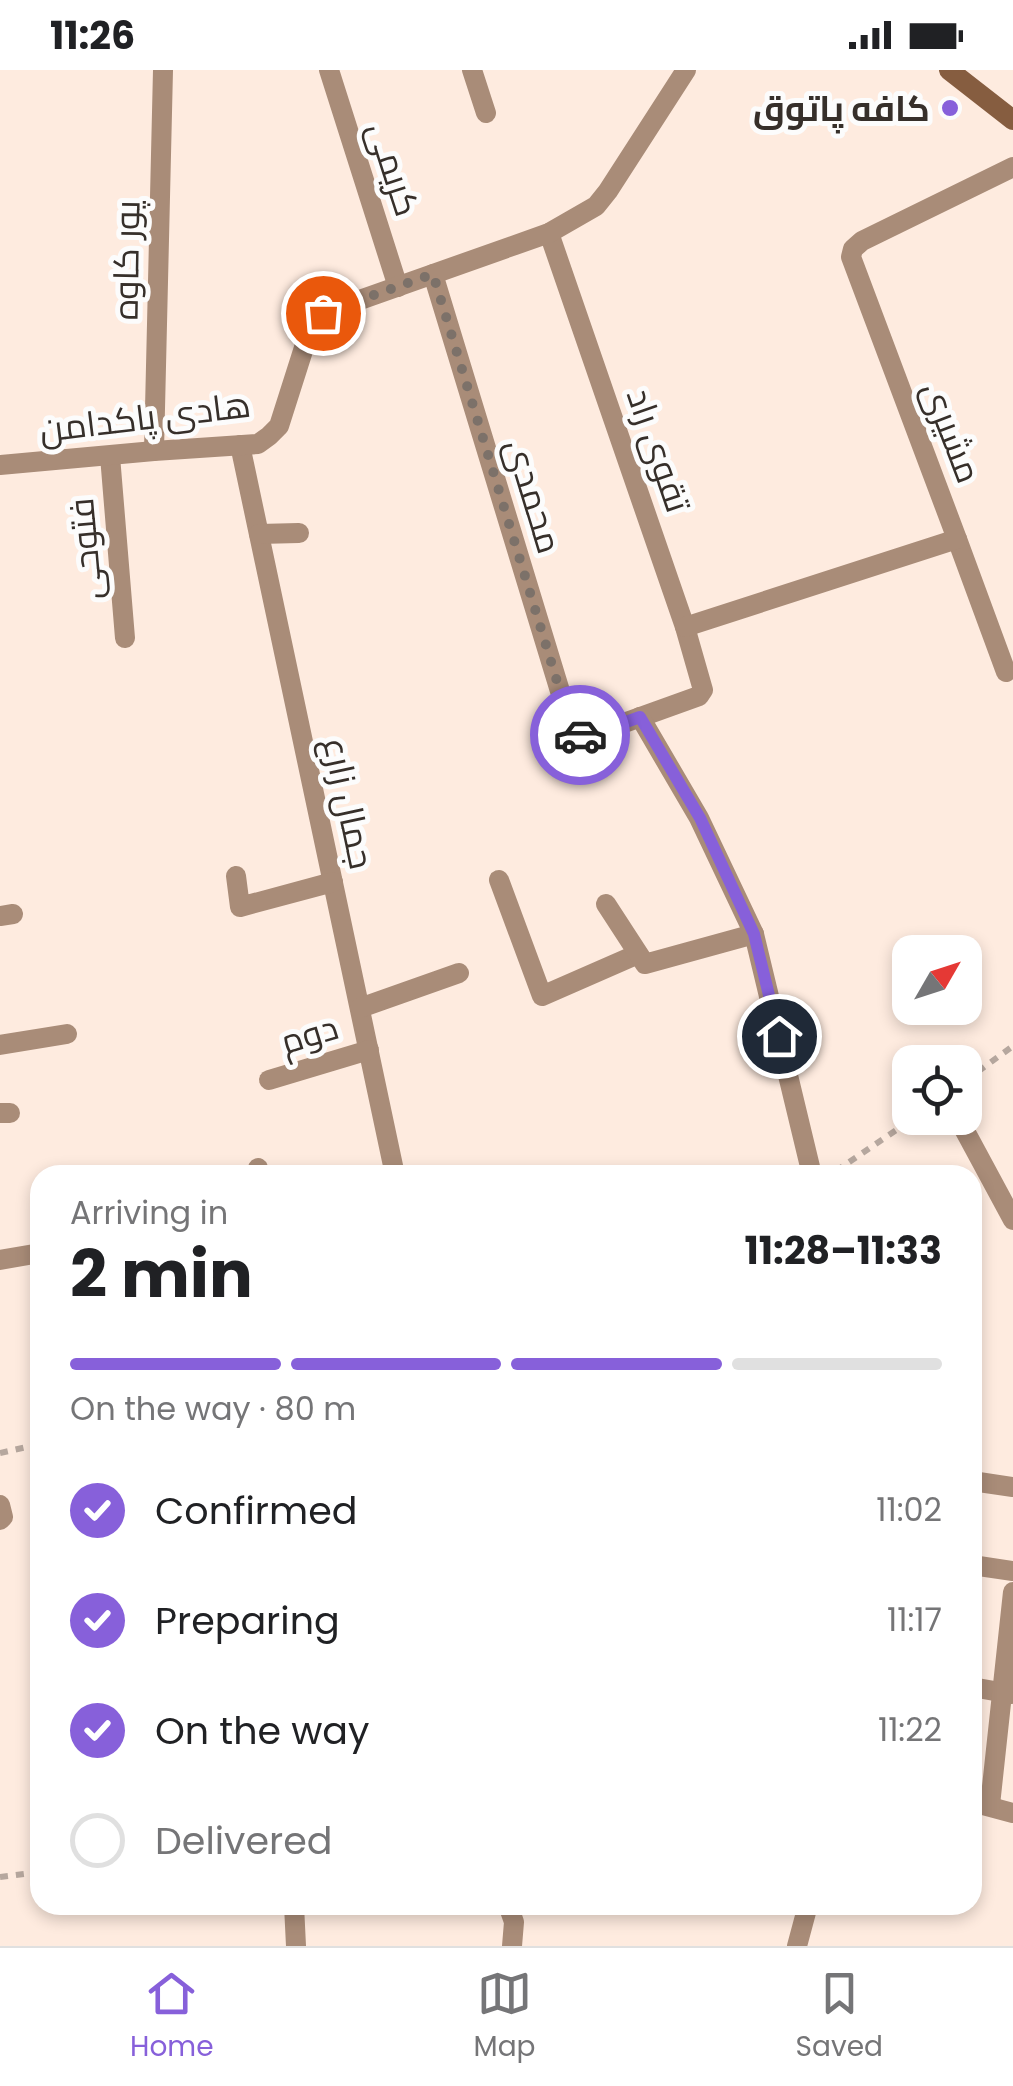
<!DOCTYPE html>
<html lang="en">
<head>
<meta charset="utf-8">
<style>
	:root { --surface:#fff; --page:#f6f6f6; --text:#202124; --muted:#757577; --line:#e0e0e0; --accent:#8760da }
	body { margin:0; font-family:Poppins,Cairo,sans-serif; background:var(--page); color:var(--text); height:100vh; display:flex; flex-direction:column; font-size:38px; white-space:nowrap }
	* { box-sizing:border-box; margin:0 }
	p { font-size:32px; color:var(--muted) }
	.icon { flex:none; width:55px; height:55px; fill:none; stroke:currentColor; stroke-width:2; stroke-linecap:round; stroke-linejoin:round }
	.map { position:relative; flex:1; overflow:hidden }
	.panel { position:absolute; left:30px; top:1095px; width:952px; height:750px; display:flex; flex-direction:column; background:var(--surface); border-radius:30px; box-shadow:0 5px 15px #0003 }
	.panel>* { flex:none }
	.needle { width:65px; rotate:51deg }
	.controls { position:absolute; left:892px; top:865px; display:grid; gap:20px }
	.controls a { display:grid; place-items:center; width:90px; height:90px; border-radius:20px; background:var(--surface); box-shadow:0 5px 15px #0003; font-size:50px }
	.pin { position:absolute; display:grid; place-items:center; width:85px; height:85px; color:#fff; margin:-42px; border:5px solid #fff; border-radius:50%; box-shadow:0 2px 10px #0007 }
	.courier { position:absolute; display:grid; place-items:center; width:100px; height:100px; margin:-50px; border:8px solid #8760da; border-radius:50%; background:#fff; color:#222; box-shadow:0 2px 12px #0007 }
	.overview em { font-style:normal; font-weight:700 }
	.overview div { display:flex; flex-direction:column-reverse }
	.overview { display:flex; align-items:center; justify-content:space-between; height:170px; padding:0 40px }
	h1 { font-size:65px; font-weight:700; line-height:75px }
	.bar { display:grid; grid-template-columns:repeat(4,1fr); gap:15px 10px; align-content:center; height:120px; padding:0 40px }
	.bar i { height:12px; border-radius:8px; background:var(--line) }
	.bar .active { background:var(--accent) }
	.bar p { grid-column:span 4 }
	ol { padding:0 40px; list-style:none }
	li { display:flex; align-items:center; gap:30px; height:110px }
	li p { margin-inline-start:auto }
	li .icon { padding:10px; border-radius:50%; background:var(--accent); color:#fff; stroke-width:4 }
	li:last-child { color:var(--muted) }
	li i { width:55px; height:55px; border:5px solid var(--line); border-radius:50% }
	.status { display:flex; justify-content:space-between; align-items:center; height:70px; padding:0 50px; background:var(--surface); direction:ltr }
	.status svg { height:28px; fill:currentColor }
	.menu { display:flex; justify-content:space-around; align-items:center; height:140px; border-top:2px solid var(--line); background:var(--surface); font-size:28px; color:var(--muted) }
	.menu a { display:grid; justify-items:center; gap:5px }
	.menu .active { color:var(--accent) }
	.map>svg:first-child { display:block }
</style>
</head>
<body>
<div class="status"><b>11:26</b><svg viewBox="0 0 49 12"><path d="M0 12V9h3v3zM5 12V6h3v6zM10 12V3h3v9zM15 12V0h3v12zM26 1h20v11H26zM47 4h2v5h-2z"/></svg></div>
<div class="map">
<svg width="1013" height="1876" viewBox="0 0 1013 1876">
	<rect width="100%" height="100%" fill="#feebdf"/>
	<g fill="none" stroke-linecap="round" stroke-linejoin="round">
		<g stroke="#b6a79e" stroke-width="6" stroke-dasharray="8 8" stroke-linecap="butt">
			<path d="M965,1011L1013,976"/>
			<path d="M836,1101L914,1048"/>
			<path d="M0,1383L40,1374"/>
			<path d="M0,1807L40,1802"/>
			<path d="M151,1835L153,1845"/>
		</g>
		<g stroke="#a98c78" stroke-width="20">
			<path d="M329,0L398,217"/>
			<path d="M472,0L486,43"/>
			<path d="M433,204L570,654L576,664L585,667L699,626L703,620L685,557L549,163"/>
			<path d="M240,375L395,1105"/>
			<path d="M154,381L163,0"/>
			<path d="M110,386L125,568"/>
			<path d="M0,395L154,381L258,374L269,366L279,356L308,265L323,243L549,163L596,136L608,121L686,0"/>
			<path d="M259,464L299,463"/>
			<path d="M957,469L1006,602"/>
			<path d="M685,557L957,469L851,187L853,179L862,171L1013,97"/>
			<path d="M640,647L699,748L754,864L812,1105"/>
			<path d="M236,806L240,837L333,812"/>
			<path d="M499,810L542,926L638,884"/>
			<path d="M606,834L645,894L754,864"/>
			<path d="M0,846L13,844"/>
			<path d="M360,938L459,903"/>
			<path d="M0,975L67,964"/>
			<path d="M269,1010L369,980"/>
			<path d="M0,1043H10"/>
			<path d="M958,1048L1013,1150"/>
			<path d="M258,1098L260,1105"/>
			<path d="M0,1190L40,1183"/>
			<path d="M972,1411L1013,1417"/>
			<path d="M0,1435L3,1447L0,1450"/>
			<path d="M972,1495L1013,1501"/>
			<path d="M972,1617L1011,1624"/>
			<path d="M972,1732L1013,1743"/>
			<path d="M990,1735L1013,1522"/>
			<path d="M294,1835L296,1876"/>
			<path d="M508,1835L514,1852L512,1876"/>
			<path d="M797,1876L808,1835"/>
		</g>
		<path stroke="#865d40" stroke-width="20" d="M949,0L1013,50"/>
	</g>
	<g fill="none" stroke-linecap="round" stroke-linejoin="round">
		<path stroke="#7c7169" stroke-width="10" stroke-dasharray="0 18" d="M323,243L433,204L570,654L576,664L580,665"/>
		<path stroke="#8760da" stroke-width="12" d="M580,665L584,667L640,647L700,748L754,864L779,966"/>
	</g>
	<circle fill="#8760da" stroke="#fcfcfc" stroke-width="4" cx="950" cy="38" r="10"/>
	<g text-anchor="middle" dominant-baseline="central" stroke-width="10" stroke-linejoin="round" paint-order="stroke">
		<g font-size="35" font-weight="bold" fill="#362f2a" stroke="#fcfcfc" text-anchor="end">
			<text x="930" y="38">کافه پاتوق</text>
		</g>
		<g font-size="35" fill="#362f2a" stroke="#fcfcfc">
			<text transform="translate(394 99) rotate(72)">کریمی</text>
			<text transform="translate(126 190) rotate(-89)">پور کاوه</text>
			<text transform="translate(145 347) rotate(-7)">هادی پاکدامن</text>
			<text transform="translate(952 362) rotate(69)">مشیری</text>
			<text transform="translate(659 380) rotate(71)">تقوی راد</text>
			<text transform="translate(534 426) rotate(73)">محمدی</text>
			<text transform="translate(85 479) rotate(-95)">فتوحی</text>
			<text transform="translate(349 733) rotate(78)">جمال زارع</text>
			<text transform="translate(309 964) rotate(-17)">دوم</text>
		</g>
	</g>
</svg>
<div class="controls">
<a><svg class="needle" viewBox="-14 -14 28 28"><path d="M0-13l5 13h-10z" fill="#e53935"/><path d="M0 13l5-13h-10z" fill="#757577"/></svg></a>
<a><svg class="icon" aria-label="locate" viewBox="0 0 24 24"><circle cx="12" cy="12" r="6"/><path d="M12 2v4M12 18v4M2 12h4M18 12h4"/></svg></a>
</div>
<div class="pin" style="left:323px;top:243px;background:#ea580c"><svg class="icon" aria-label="bag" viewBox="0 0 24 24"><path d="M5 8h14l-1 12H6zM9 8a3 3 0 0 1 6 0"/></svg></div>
<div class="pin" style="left:779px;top:966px;background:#1f2937"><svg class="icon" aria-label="home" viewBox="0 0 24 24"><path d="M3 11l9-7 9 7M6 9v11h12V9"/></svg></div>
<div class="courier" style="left:580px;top:665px"><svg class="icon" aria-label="car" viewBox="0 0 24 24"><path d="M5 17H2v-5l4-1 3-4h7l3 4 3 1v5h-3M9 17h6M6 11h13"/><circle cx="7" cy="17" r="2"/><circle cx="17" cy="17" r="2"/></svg></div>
<section class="panel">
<div class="overview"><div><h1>2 min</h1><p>Arriving in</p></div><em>11:28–11:33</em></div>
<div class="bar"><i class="active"></i><i class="active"></i><i class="active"></i><i></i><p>On the way · 80 m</p></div>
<ol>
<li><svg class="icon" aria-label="check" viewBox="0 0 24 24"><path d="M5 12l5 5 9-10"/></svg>Confirmed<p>11:02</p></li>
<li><svg class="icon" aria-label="check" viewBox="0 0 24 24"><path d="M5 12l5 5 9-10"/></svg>Preparing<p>11:17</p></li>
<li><svg class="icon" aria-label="check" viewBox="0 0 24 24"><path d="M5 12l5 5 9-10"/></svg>On the way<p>11:22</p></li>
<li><i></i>Delivered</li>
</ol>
</section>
</div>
<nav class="menu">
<a class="active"><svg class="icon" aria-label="home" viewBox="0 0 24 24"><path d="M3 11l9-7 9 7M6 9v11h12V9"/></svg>Home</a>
<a><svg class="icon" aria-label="map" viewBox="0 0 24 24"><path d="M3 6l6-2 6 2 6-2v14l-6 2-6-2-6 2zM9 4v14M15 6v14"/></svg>Map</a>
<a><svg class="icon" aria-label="saved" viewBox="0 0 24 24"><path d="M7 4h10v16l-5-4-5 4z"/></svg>Saved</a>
</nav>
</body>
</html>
